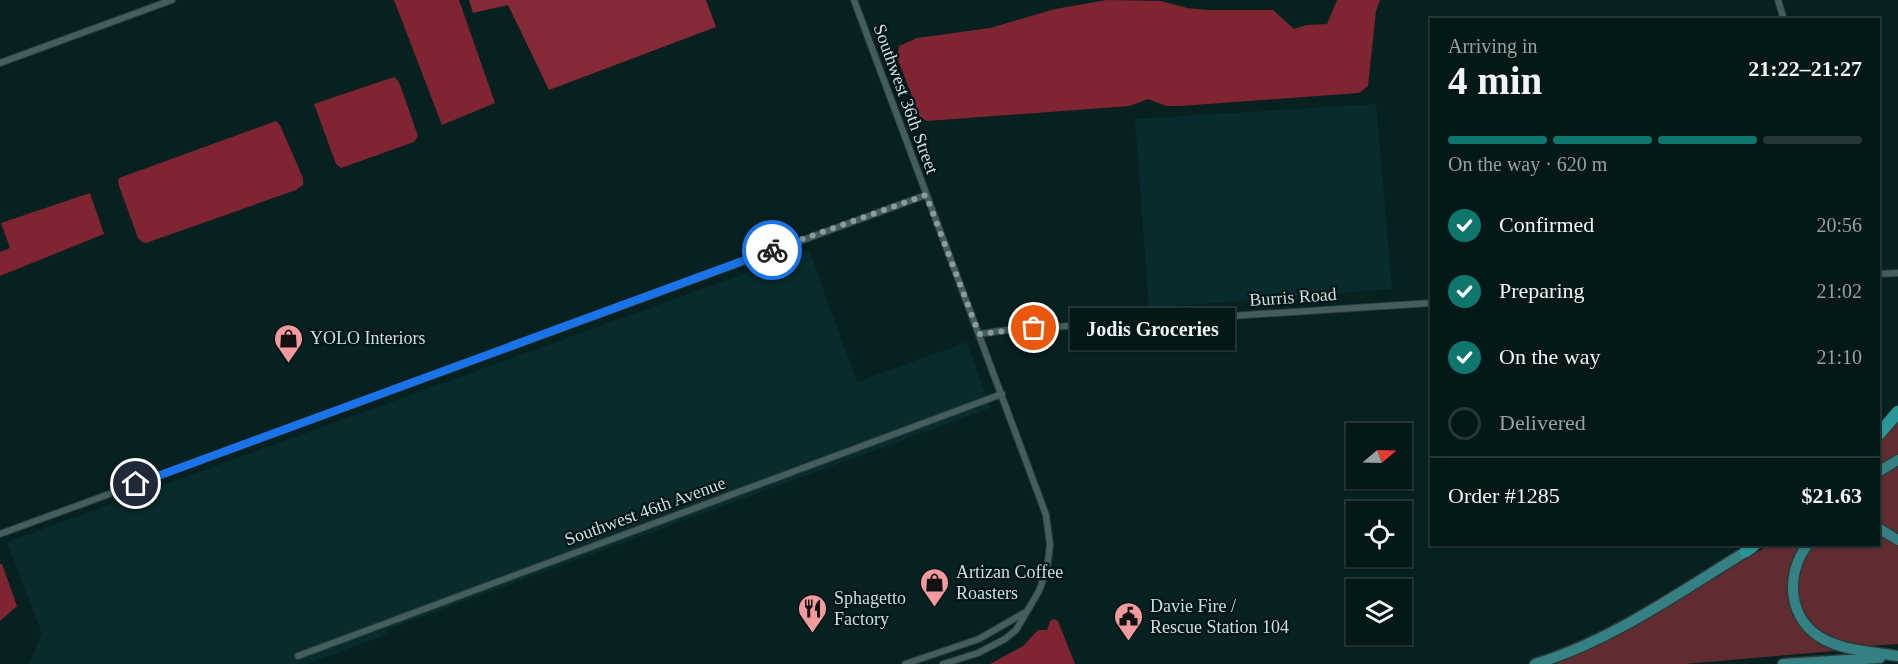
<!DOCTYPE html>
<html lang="en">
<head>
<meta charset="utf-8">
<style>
	:root { --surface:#051818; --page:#0e2121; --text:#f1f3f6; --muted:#97a0a2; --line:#263737; --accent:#0f766e }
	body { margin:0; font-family:"Times New Roman",serif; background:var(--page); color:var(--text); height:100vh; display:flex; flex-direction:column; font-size:22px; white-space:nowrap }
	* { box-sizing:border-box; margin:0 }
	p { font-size:20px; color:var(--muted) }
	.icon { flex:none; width:33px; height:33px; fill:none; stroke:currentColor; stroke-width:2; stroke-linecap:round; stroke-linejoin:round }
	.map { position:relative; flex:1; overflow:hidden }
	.side { position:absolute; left:1430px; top:18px; width:450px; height:528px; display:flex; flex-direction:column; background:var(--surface); border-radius:0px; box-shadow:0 2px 4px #0004,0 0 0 2px var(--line) }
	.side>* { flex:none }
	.needle { width:39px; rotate:71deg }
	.fabs { position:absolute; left:1346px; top:423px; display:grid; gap:12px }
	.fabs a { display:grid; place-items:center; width:66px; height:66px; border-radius:0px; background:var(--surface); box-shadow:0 2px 4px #0004,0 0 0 2px var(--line); font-size:30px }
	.pin { position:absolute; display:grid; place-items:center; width:51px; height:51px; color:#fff; margin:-26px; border:3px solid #fff; border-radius:50%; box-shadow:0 2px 6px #0007 }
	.courier { position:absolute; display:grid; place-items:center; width:60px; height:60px; margin:-30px; border:4px solid #1a73e8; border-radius:50%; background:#fff; color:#222; box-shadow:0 2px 8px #0007 }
	.bubble { position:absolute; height:42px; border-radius:0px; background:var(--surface); box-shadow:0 2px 4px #0004,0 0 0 2px var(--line); font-size:20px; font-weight:700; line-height:42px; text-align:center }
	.summary em { font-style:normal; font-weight:700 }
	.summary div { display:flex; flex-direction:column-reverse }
	.summary { display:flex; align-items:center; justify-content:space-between; height:102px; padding:0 18px }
	h1 { font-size:39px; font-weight:700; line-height:45px }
	.bar { display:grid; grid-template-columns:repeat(4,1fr); gap:9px 6px; align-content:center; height:72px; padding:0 18px }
	.bar i { height:8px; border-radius:4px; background:var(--line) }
	.bar .selected { background:var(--accent) }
	.bar p { grid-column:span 4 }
	.line { display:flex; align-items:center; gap:15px; padding:0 18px; border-top:2px solid var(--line) }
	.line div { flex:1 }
	ol { padding:0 18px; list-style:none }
	li { display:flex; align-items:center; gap:18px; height:66px }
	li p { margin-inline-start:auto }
	li .icon { padding:6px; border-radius:50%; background:var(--accent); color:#fff; stroke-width:4 }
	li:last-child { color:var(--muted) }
	li i { width:33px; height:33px; border:3px solid var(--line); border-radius:50% }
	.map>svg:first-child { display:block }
</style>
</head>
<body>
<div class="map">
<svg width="1898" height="664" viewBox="0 0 1898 664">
	<rect width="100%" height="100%" fill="#072020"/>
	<g fill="#082c2d">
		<path d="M1376,104L1392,289L1149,308L1135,119Z"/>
		<path d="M809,250L857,382L967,342L990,408L386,630L388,634L307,664H29L42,634L7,542Z"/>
	</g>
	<g fill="#602c30">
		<path d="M1898,417V456L1878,469V441Z"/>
		<path d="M1898,465V535L1878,524V478Z"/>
		<path d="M1878,531L1898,546V644C1880,645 1860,648 1843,643C1797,630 1783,581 1813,545L1878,544Z"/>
		<path d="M1769,545H1802L1792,603L1828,646L1835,650L1834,651L1684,664H1543C1627,634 1694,591 1769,545Z"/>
	</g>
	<path fill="#842936" d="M469,0H706L716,27L549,90L508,5L473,13Z"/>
	<g fill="#7f2532">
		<path d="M394,0H459L495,103L442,125Z"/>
		<path d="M1107,0L1161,1L1187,8L1208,10H1273L1294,29L1307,25L1327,24L1337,0H1380L1376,11L1368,86L1359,93L1180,106H1166L1148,99L1130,106L927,121L920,117L897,57L899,46L917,38L990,28L1055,9Z"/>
		<path d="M394,77L399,82L418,136L414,142L341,168L336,164L314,104Z"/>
		<path d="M276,121L280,125L303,178V185L296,190L146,243L142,242L138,238L118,183L119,178Z"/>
		<path d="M90,193L104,234L0,276V252L10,248L1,223Z"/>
		<path d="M0,564H2L17,606L0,621Z"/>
		<path d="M1054,619L1058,621L1075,664H990L1023,646L1038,630H1047L1050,621Z"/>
	</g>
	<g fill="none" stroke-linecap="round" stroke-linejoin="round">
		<defs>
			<g id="minor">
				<path d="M854,0L1039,496L1046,515L1050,545L1047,569L1039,591L1016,630L1005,639L978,653L943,664"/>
				<path d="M1778,0L1784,20"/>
				<path d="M0,63L172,0"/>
				<path d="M1878,274L1898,273"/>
				<path d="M979,334L1014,329L1154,321L1431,303"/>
				<path d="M0,534L926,195"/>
				<path d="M298,656L1002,394"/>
				<path d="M905,664L979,639L1024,613"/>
			</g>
			<g id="primary">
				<path d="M1878,472L1898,460"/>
				<path d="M1878,528L1898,540"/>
				<path d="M1808,544C1784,575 1788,621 1825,640C1847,651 1874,652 1898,656"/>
				<path d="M1535,664C1614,640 1682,590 1752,548"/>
				<path d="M1783,664L1880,658"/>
			</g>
			<g id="motorway">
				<path d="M1878,435L1898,412"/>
				<path d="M1746,551L1755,544"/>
			</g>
		</defs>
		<use href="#minor" stroke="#2e3839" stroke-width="8"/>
		<use href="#primary" stroke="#2e3839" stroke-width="13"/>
		<use href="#motorway" stroke="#2e3839" stroke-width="14"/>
		<use href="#minor" stroke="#445d5e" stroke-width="6"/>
		<use href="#primary" stroke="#348083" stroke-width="10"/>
		<use href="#motorway" stroke="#29989b" stroke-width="12"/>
	</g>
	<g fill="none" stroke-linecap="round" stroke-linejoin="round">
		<path stroke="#8a9c9c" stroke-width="6" stroke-dasharray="0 10.8" d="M772,250L926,195L979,334L1034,328"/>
		<path stroke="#1a73e8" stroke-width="8" d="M136,484L772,250"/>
	</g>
	<defs>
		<symbol id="shop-pin" viewBox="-11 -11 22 30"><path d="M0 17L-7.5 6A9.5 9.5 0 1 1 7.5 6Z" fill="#f49a9f" stroke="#011617"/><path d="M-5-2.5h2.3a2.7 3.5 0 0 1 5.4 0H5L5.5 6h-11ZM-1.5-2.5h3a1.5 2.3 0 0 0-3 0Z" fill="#111"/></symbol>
		<symbol id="restaurant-pin" viewBox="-11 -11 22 30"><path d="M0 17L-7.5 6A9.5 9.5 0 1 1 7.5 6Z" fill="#f49a9f" stroke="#011617"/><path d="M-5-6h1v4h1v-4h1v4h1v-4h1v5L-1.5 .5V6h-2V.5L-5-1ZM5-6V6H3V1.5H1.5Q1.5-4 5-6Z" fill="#111"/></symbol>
		<symbol id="civic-pin" viewBox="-11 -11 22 30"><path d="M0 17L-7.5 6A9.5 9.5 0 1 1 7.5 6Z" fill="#f49a9f" stroke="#011617"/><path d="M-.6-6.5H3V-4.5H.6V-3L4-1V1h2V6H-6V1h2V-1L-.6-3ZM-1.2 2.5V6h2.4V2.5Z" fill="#111"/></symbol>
	</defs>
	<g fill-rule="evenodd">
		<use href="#shop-pin" x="272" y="322" width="33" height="45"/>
		<use href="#shop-pin" x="918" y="566" width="33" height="45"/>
		<use href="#restaurant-pin" x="796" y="592" width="33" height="45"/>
		<use href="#civic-pin" x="1112" y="600" width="33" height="45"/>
	</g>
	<g text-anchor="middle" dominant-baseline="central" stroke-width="4.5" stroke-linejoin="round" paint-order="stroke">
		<g font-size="18" fill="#d0dede" stroke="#011617">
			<text transform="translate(906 99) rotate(70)">Southwest 36th Street</text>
			<text transform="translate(1293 297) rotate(-4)">Burris Road</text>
			<text transform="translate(645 511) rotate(-20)">Southwest 46th Avenue</text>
		</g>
		<g font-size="18" fill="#d0dede" stroke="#011617" text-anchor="start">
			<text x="310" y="338">YOLO Interiors</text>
			<text x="956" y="572">Artizan Coffee<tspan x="956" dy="21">Roasters</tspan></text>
			<text x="834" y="598">Sphagetto<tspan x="834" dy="21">Factory</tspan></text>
			<text x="1150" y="606">Davie Fire /<tspan x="1150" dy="21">Rescue Station 104</tspan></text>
		</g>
	</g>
</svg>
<div class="fabs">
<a><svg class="needle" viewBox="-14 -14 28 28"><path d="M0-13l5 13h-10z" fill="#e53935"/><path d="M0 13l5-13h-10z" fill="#97a0a2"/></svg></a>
<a><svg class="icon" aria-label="locate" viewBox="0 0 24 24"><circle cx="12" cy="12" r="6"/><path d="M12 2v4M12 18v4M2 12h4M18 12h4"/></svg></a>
<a><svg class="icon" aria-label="layers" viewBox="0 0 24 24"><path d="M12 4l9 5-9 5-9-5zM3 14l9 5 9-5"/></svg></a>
</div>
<div class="pin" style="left:1034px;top:328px;background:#ea580c"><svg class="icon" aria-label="bag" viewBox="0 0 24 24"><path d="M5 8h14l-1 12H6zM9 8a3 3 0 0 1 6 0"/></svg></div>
<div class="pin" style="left:136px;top:484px;background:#1f2937"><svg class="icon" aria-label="home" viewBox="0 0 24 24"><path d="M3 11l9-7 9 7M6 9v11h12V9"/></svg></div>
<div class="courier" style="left:772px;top:250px"><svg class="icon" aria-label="bike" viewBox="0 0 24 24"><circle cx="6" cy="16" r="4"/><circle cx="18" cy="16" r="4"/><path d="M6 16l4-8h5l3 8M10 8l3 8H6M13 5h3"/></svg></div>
<div class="bubble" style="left:1070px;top:308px;width:165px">Jodis Groceries</div>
<section class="side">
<div class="summary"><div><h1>4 min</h1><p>Arriving in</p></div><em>21:22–21:27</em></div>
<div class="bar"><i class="selected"></i><i class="selected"></i><i class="selected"></i><i></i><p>On the way · 620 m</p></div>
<ol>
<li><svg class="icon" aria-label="check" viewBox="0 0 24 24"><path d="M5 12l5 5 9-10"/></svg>Confirmed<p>20:56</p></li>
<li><svg class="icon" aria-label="check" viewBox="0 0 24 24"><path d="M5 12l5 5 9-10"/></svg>Preparing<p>21:02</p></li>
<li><svg class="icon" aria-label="check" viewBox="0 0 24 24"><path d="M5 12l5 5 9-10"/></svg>On the way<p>21:10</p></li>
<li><i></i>Delivered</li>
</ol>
<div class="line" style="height:78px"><div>Order #1285</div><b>$21.63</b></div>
</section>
</div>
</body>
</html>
